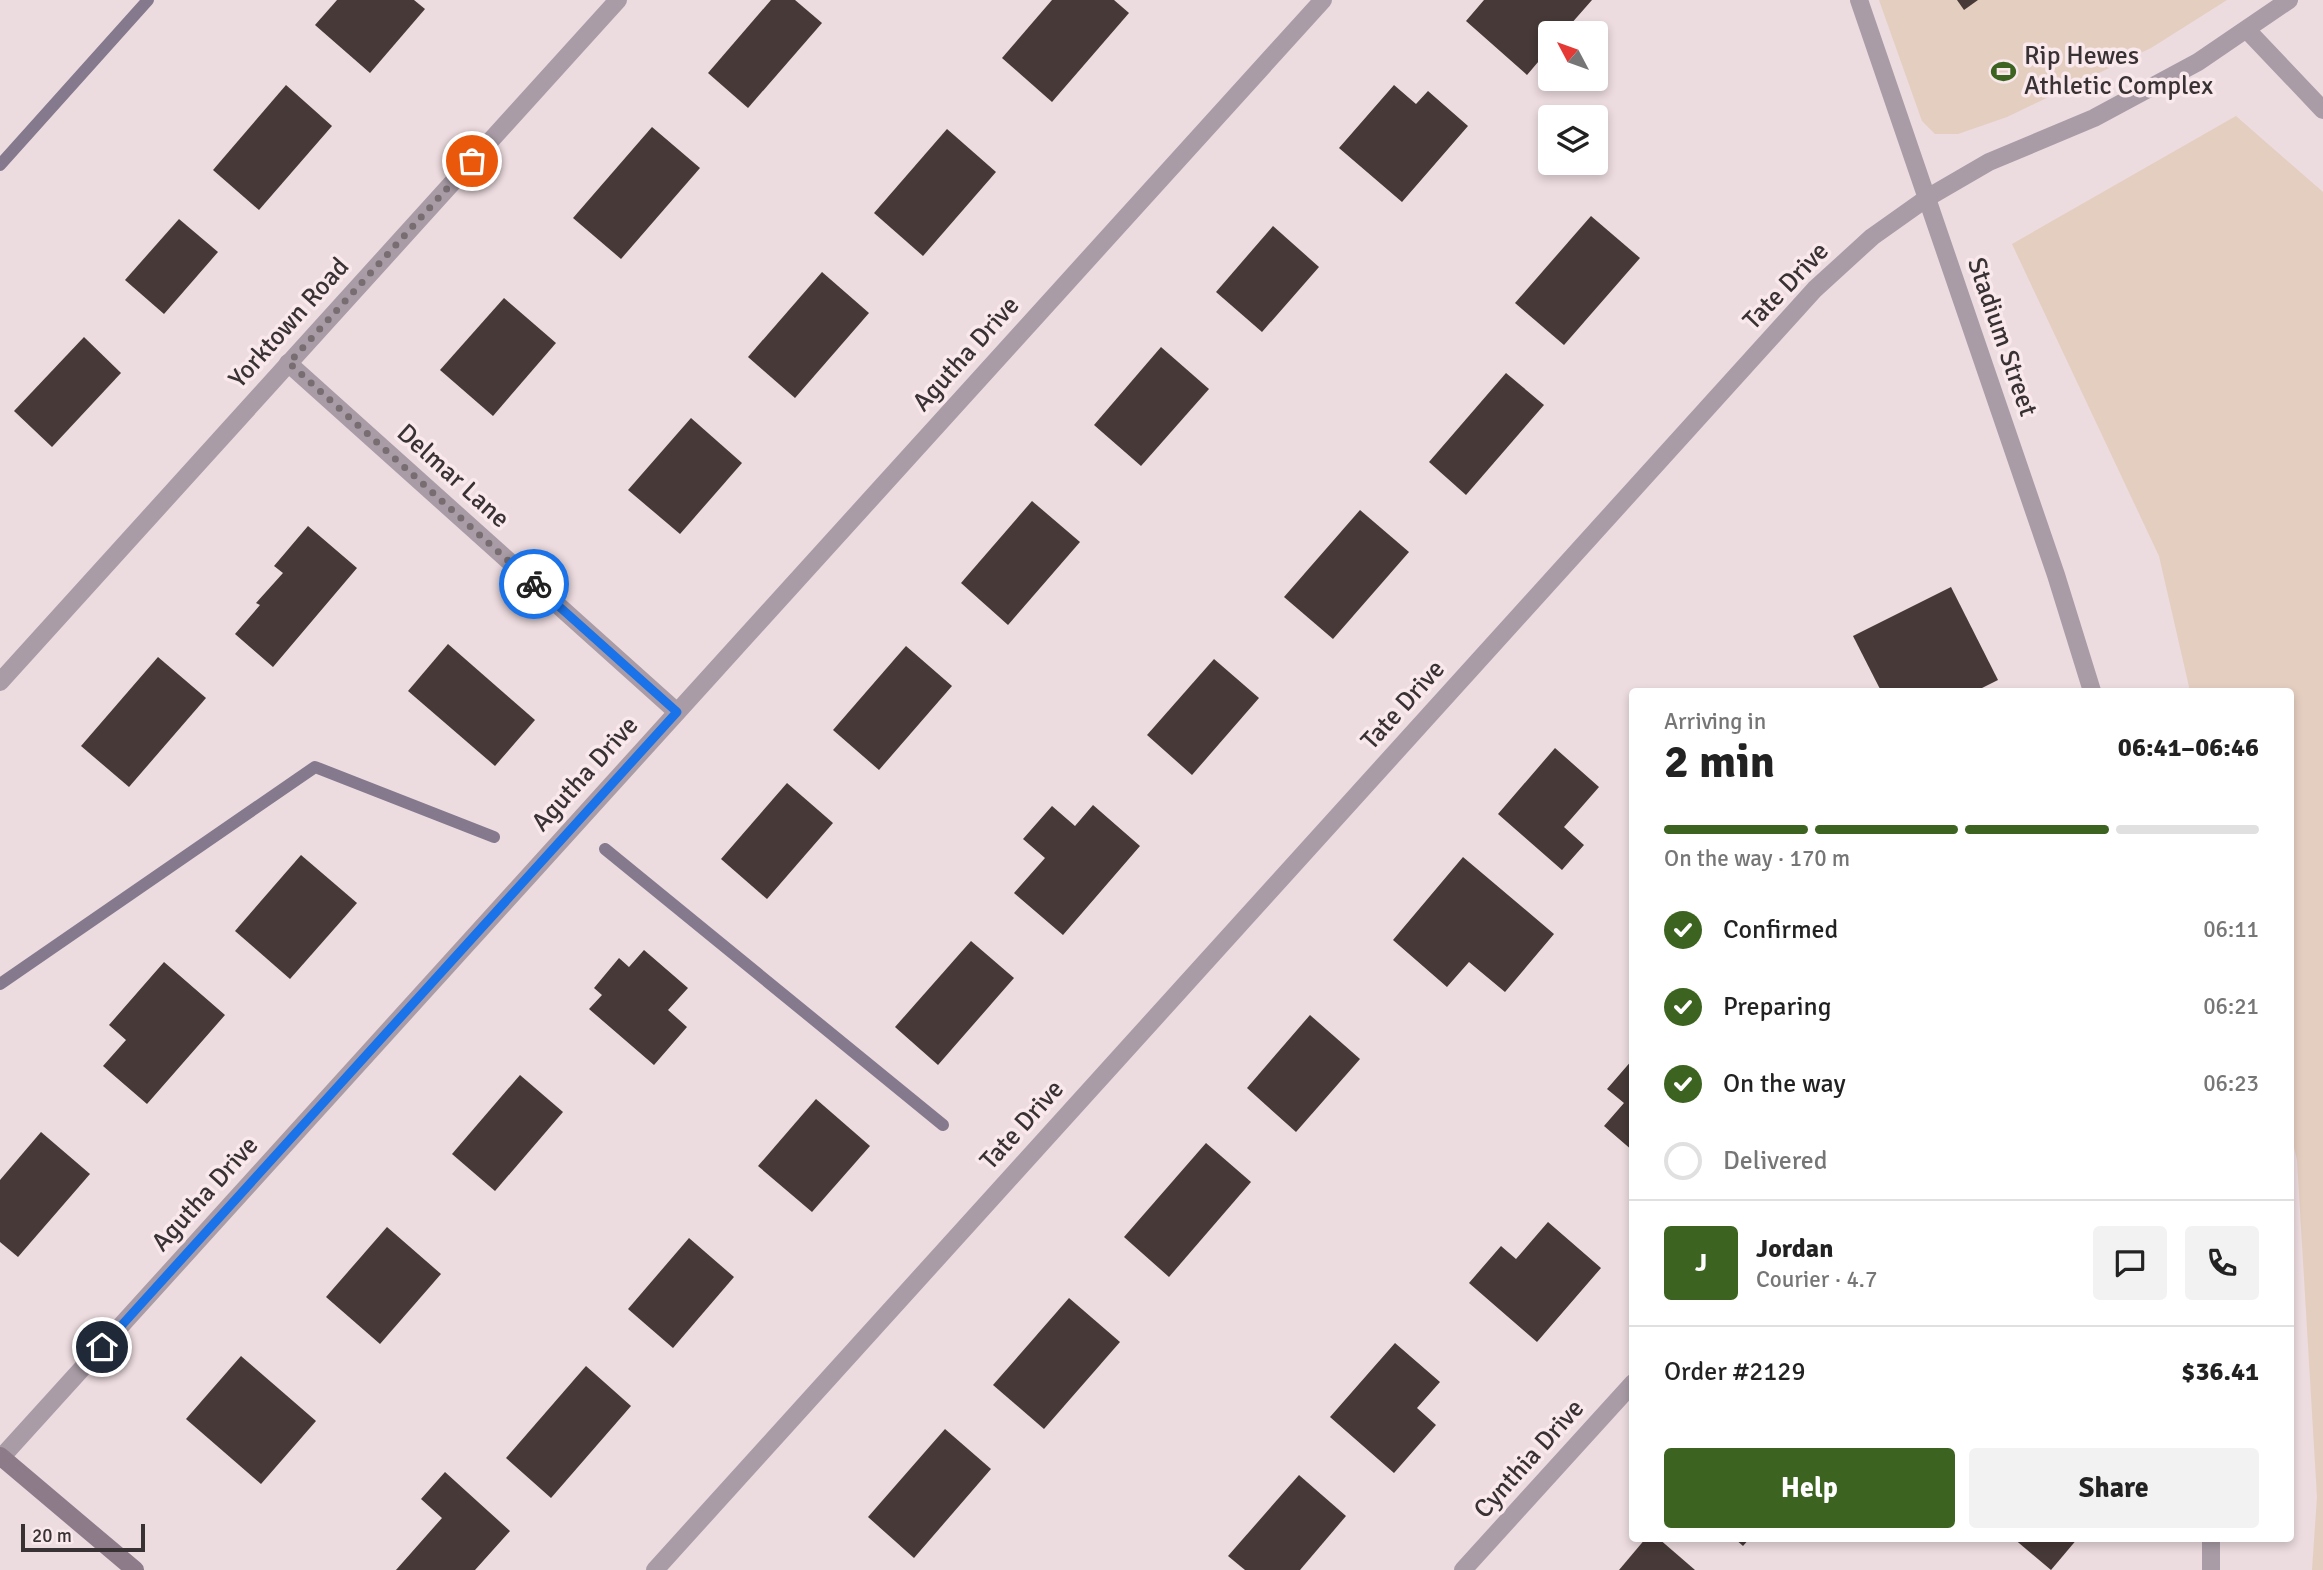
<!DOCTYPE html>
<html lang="en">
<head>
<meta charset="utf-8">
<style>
	:root { --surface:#fff; --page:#f2f2f2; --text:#222; --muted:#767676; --line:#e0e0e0; --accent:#3c6420 }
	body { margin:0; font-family:Signika,sans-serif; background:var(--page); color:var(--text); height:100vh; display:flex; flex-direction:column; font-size:26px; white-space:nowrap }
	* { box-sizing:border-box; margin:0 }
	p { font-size:23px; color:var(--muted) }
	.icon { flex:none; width:38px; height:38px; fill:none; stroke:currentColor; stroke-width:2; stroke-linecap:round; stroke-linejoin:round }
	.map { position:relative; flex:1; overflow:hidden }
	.panel { position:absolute; left:1629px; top:688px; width:665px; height:854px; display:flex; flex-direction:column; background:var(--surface); border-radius:7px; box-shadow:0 4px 10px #0003 }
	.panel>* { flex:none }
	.needle { width:46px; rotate:311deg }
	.fabs { position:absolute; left:1538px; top:21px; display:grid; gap:14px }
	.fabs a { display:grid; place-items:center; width:70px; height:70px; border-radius:7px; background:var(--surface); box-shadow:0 4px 10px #0003; font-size:35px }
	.scale { position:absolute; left:21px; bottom:18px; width:124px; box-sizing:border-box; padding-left:7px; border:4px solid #393234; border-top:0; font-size:19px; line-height:24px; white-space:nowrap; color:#393234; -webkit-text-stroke:5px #f9e8ec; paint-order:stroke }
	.pin { position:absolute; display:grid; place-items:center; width:60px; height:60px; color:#fff; margin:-30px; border:4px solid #fff; border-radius:50%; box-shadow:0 2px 7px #0007 }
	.courier { position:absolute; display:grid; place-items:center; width:70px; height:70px; margin:-35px; border:5px solid #1a73e8; border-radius:50%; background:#fff; color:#222; box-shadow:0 2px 9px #0007 }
	.overview em { font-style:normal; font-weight:700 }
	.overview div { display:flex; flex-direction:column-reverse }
	.overview { display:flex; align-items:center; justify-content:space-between; height:119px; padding:0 35px }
	h1 { font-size:46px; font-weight:700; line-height:52px }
	.bar { display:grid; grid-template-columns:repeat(4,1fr); gap:10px 7px; align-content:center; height:84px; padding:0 35px }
	.bar i { height:9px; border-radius:5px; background:var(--line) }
	.bar .current { background:var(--accent) }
	.bar p { grid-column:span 4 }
	.line { display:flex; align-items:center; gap:18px; padding:0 35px; border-top:2px solid var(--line) }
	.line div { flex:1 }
	.round { display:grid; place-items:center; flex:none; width:74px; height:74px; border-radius:7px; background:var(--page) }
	ol { padding:0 35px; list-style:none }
	li { display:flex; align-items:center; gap:21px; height:77px }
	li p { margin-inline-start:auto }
	li .icon { padding:7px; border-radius:50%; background:var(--accent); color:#fff; stroke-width:4 }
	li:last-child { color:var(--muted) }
	li i { width:38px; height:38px; border:4px solid var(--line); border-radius:50% }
	.primary-button { display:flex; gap:14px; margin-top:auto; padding:14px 35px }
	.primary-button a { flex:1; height:80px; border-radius:7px; background:var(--accent); color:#fff; font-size:28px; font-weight:700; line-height:80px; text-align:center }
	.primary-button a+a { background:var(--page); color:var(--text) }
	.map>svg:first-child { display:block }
</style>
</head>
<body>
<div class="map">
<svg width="2323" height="1570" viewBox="0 0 2323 1570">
	<rect width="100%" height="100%" fill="#ecdbdf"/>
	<g fill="#e4cec0">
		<path d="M1879,0H2227L2151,48L2007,117L1958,134H1935L1922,121Z"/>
		<path d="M2236,116L2323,192V1570H2312L2317,1497L2297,1160L2291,1135V691H2190L2159,556L2012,244Z"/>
	</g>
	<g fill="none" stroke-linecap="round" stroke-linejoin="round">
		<g stroke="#85798e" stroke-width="12">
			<path d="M0,165L148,0"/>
			<path d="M605,849L943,1125"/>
			<path d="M0,984L315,767L494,837"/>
		</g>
	</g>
	<g fill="#463937">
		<path d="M337,0H414L425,9L370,73L315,25Z"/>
		<path d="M771,0H795L822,23L748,108L708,73Z"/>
		<path d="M1052,0H1114L1129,13L1052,102L1002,58Z"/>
		<path d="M1484,0H1592L1563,33H1550V48L1527,75L1466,21Z"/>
		<path d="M1957,0H1978L1964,10Z"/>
		<path d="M286,85L332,126L259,210L213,170Z"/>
		<path d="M1394,85L1416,104L1428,91L1468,126L1402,202L1339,148Z"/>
		<path d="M652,127L700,168L621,259L573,218Z"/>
		<path d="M947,129L996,172L923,256L874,213Z"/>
		<path d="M1591,216L1640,258L1564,345L1515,303Z"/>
		<path d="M179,219L218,252L164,314L125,280Z"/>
		<path d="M1273,226L1319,267L1262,332L1216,292Z"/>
		<path d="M822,272L869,313L795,398L748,357Z"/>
		<path d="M504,298L556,343L493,416L440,370Z"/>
		<path d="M84,337L121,373L52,447L14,411Z"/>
		<path d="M1161,347L1209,389L1141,466L1094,425Z"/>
		<path d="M1506,373L1544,405L1466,495L1429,462Z"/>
		<path d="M691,418L742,463L680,534L628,490Z"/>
		<path d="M1032,501L1080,542L1008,625L961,583Z"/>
		<path d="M1360,510L1409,552L1333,639L1284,597Z"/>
		<path d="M308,526L357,568L273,667L235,634L260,605L256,603L283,573L274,566Z"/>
		<path d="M1951,587L1998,680L1976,691H1881L1853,636Z"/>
		<path d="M448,644L535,720L495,766L408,691Z"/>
		<path d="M906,646L952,686L879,770L833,730Z"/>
		<path d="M158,657L206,698L129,787L81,746Z"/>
		<path d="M1214,659L1259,698L1192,775L1147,735Z"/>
		<path d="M1555,748L1599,787L1564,827L1584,845L1562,870L1498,814Z"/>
		<path d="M787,783L833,823L767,899L721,859Z"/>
		<path d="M1093,805L1140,846L1063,935L1014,893L1045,858L1023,839L1052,806L1075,826Z"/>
		<path d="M301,855L357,903L290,979L235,931Z"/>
		<path d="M1463,857L1554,934L1505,992L1469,962L1447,987L1393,940Z"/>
		<path d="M971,941L1014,978L938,1065L895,1027Z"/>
		<path d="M644,950L688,988L668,1010L687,1027L654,1065L589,1009L602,995L594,988L619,958L629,967Z"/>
		<path d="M164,962L225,1015L147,1104L103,1066L126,1040L109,1025Z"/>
		<path d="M1310,1015L1360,1059L1296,1132L1247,1088Z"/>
		<path d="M1633,1059V1151L1604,1126L1624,1103L1607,1089Z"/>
		<path d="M520,1075L563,1112L495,1191L452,1154Z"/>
		<path d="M816,1099L870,1146L812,1212L758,1166Z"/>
		<path d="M41,1132L90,1174L18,1257L0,1242V1180Z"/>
		<path d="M1206,1143L1251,1182L1169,1277L1124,1237Z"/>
		<path d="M1548,1222L1601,1268L1537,1342L1469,1283L1501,1246L1516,1259Z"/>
		<path d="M387,1227L441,1274L380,1344L326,1297Z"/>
		<path d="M689,1238L734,1277L673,1348L628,1309Z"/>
		<path d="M1069,1298L1120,1342L1044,1429L993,1385Z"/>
		<path d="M1395,1343L1440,1382L1417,1408L1436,1425L1394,1473L1330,1417Z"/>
		<path d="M241,1356L316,1421L261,1484L186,1419Z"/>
		<path d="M586,1366L631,1406L551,1498L506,1458Z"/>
		<path d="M945,1429L991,1469L914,1558L868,1517Z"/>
		<path d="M445,1472L510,1531L475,1570H396L442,1518L421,1499Z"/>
		<path d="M1299,1475L1346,1516L1300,1570H1245L1228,1556Z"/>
		<path d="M1646,1538H1658L1695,1570H1619Z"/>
		<path d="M1734,1538H1750L1743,1546Z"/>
		<path d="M2013,1538H2078L2051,1570Z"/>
	</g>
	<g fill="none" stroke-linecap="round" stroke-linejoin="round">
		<path stroke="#a99ca6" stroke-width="18" d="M2247,30L2323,110"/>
		<g stroke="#a99ca6" stroke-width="18">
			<path d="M1859,0L2056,575L2092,691"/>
			<path d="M288,363L677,712"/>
			<path d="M0,682L618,0"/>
			<path d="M0,1459L1323,0"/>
			<path d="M655,1570L1815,289L1872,237L1927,198L1989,162L2094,118L2198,62L2289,0"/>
			<path d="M1463,1570L1633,1383"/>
			<path d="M2211,1570V1538"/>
		</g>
		<path stroke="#8e7b89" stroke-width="18" d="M0,1456L135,1570"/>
	</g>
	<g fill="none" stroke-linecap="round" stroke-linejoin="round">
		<path stroke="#786d70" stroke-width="7" stroke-dasharray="0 12.6" d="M472,161L289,363L534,584"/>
		<path stroke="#1a73e8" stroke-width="9" d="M102,1347L677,712L534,584"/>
	</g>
	<defs>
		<symbol id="stadium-bare" viewBox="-9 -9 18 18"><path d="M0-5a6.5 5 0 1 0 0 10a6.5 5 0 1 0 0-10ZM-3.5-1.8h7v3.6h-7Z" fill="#3c6420" stroke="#f9e8ec" stroke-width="2.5" paint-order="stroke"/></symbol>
	</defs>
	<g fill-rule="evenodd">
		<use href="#stadium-bare" x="1986" y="54" width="35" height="35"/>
	</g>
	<g text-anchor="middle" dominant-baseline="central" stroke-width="7" stroke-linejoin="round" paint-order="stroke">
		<g font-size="26" fill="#393234" stroke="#f9e8ec" text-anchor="start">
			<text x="2024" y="56">Rip Hewes<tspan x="2024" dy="30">Athletic Complex</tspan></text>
		</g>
		<g font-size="26" fill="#393234" stroke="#f9e8ec">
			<text transform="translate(1786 286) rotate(-46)">Tate Drive</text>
			<text transform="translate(289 323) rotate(-48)">Yorktown Road</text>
			<text transform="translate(2002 337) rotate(71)">Stadium Street</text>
			<text transform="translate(966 354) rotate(-48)">Agutha Drive</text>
			<text transform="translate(453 476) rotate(42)">Delmar Lane</text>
			<text transform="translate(1403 705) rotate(-48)">Tate Drive</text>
			<text transform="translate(585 774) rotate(-48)">Agutha Drive</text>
			<text transform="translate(1022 1125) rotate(-48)">Tate Drive</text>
			<text transform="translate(205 1194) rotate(-48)">Agutha Drive</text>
			<text transform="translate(1529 1459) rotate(-48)">Cynthia Drive</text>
		</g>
	</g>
</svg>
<div class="fabs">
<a><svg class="needle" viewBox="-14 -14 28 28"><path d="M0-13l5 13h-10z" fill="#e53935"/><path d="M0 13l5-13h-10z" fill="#767676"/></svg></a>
<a><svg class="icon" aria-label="layers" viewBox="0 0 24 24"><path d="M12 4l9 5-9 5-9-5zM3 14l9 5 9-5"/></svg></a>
</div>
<div class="scale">20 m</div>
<div class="pin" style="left:472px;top:161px;background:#ea580c"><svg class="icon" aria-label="bag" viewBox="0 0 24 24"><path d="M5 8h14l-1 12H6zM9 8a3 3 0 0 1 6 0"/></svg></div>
<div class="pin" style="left:102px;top:1347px;background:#1f2937"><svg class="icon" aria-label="home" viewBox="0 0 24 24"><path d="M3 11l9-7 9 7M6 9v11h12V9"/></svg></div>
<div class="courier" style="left:534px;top:584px"><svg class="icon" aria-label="bike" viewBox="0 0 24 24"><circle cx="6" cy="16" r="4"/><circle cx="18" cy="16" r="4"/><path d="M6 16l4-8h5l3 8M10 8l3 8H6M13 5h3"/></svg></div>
<section class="panel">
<div class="overview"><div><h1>2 min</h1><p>Arriving in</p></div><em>06:41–06:46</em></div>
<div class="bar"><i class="current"></i><i class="current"></i><i class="current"></i><i></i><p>On the way · 170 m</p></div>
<ol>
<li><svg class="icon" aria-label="check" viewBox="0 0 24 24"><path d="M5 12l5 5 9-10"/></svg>Confirmed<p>06:11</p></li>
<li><svg class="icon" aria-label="check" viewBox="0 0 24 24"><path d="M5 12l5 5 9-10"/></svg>Preparing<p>06:21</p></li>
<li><svg class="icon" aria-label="check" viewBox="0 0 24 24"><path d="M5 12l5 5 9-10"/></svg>On the way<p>06:23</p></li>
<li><i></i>Delivered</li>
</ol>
<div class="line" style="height:126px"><b class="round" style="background:var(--accent);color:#fff">J</b><div><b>Jordan</b><p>Courier · 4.7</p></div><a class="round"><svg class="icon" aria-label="chat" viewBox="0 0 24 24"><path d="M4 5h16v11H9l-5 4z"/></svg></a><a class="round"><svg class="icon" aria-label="phone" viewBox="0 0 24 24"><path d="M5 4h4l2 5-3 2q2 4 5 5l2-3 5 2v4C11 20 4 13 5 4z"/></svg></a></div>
<div class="line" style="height:91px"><div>Order #2129</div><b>$36.41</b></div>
<div class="primary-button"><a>Help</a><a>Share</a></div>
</section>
</div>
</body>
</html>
